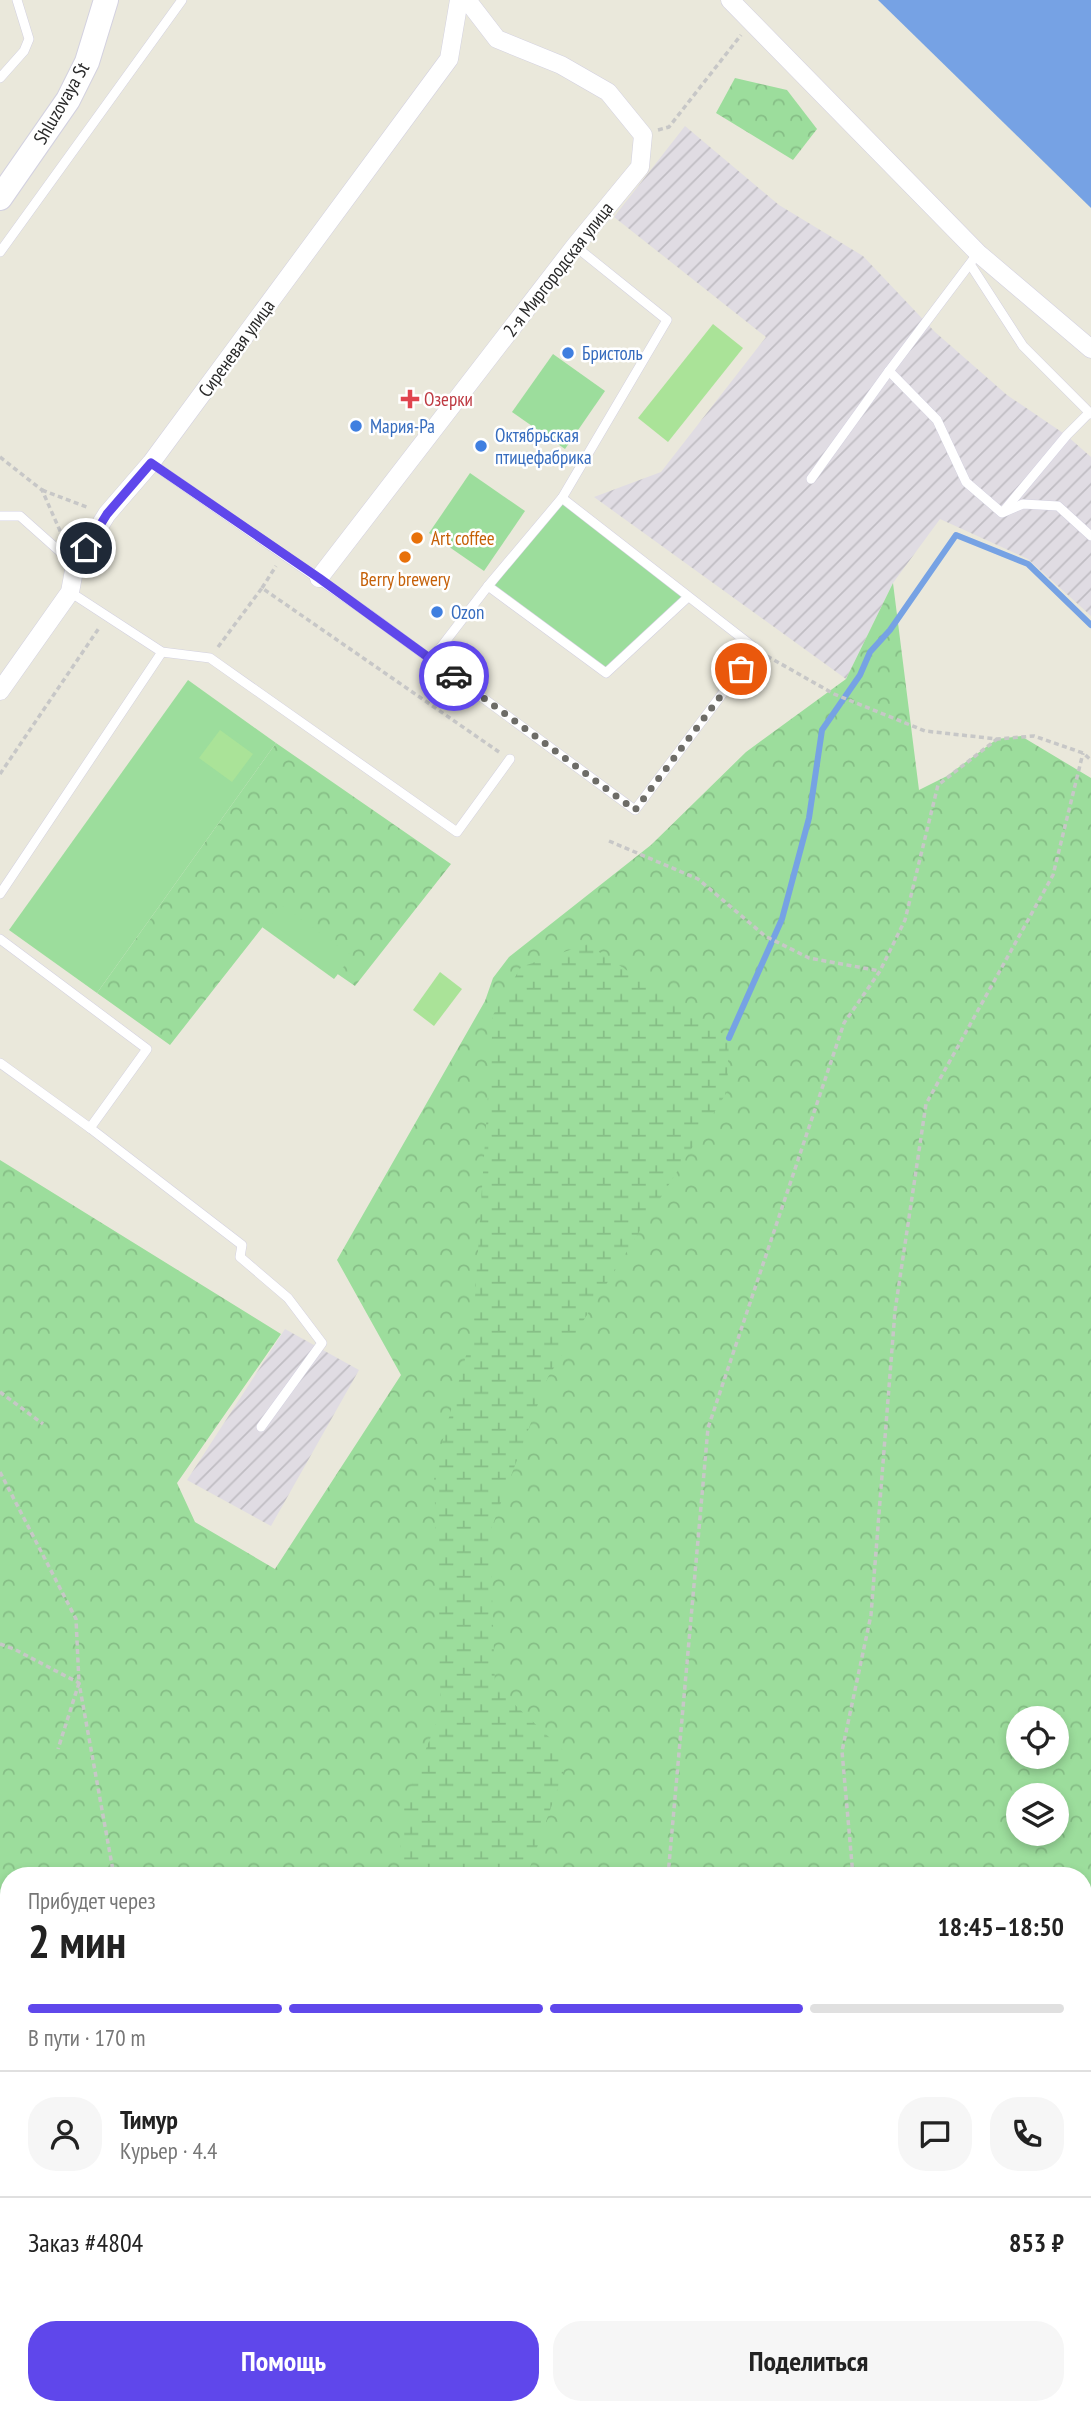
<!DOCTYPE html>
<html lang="ru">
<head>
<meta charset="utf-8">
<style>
	:root { --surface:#fff; --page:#f6f6f6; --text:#222; --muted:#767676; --line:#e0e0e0; --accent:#5f47eb }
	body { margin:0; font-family:"PT Sans Narrow",sans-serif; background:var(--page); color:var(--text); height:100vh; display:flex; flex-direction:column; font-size:26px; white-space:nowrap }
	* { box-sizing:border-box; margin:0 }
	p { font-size:23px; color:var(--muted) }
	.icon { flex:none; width:38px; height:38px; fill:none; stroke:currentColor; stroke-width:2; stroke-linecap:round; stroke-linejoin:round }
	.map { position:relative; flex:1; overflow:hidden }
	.panel { position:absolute; left:0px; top:1867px; width:1092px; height:548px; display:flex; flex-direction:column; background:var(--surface); border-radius:28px 28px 0 0; box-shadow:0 4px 10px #0003 }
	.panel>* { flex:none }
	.fabs { position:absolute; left:1006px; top:1706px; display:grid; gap:14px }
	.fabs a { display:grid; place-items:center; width:63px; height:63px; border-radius:50%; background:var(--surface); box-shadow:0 4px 10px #0003; font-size:35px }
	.pin { position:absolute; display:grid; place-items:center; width:60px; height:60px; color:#fff; margin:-30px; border:4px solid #fff; border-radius:50%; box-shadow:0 2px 7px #0007 }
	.courier { position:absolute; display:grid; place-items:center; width:70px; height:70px; margin:-35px; border:5px solid #5f47eb; border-radius:50%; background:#fff; color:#222; box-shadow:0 2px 9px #0007 }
	.summary em { font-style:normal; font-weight:800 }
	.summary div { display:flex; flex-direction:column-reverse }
	.summary { display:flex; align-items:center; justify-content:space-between; height:119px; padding:0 28px }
	h1 { font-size:46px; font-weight:800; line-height:52px }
	.bar { display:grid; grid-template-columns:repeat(4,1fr); gap:10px 7px; align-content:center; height:84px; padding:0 28px }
	.bar i { height:9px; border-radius:5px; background:var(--line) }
	.bar .selected { background:var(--accent) }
	.bar p { grid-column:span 4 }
	.line { display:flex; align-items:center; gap:18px; padding:0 28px; border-top:2px solid var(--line) }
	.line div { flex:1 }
	.round { display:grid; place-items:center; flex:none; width:74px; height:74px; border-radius:28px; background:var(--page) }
	.button { display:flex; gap:14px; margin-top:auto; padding:14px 28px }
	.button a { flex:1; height:80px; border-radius:28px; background:var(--accent); color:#fff; font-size:28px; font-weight:800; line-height:80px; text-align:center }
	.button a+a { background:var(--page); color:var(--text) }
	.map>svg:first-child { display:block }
</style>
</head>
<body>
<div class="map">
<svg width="1091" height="2414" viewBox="0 0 1091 2414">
	<defs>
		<pattern id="industrial-furrows" width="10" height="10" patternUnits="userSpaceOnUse" patternTransform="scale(1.75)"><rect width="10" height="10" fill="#e0dce3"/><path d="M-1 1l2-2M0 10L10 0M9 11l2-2" fill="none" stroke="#c0bdc3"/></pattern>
		<pattern id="grass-tufts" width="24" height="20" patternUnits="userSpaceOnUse" patternTransform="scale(1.75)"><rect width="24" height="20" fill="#9cdd9c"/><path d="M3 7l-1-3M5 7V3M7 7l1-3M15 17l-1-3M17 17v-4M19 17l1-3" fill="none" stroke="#86be86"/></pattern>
		<pattern id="forest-crowns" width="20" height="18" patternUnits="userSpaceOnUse" patternTransform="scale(1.75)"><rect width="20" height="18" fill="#9cdd9c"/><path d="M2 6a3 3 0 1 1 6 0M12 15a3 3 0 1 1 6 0" fill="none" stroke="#86be86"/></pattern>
		<pattern id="wetland-marsh" width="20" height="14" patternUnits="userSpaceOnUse" patternTransform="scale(1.75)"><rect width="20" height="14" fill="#9cdd9c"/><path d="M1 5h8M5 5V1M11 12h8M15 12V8" fill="none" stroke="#86be86"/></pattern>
	</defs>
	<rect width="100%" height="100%" fill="#eae8db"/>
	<g fill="url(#industrial-furrows)">
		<path d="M685,126L779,205L863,256L935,332L1007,395L1066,435L1091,457V616L1028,559L940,519L893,583L846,679L594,497L661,472L766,337L614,217Z"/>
		<path d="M285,1329L359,1370L271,1526L187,1480Z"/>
	</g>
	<path fill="url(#grass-tufts)" d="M9,2193V2406H21L20,2414H0V2229Z"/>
	<g fill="url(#forest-crowns)" fill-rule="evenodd">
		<path d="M735,78L787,90L817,129L793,160L716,113Z"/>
		<path d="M893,583L919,790L947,776L997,739L1021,736L1091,778V2414H20L21,2406H1083V1876H9V1978L0,1976V1160L281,1334L177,1483L195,1522L275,1569L401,1375L337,1260L485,1001L493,978L509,957L651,845L746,752L846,679ZM1018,1718H1057V1757H1018ZM1018,1796H1057V1834H1018Z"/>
		<path d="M276,743L451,864L355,986L265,924L170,1045L97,993Z"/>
	</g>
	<path fill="url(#wetland-marsh)" d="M587,944L729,1038L727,1092L548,1377L490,1532L495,1686L569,1756L527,1876H399L403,1807L441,1711L434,1472L473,1330L493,1015L521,967Z"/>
	<g fill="#9cdd9c">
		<path d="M553,354L605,391L565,449L512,412Z"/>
		<path d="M470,473L525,511L484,571L429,533Z"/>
		<path d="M562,498L688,597L606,673L488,586Z"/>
		<path d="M188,680L276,743L97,993L9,930Z"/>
		<path d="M280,904L352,956L334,979L262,927Z"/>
	</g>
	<g fill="#aae398">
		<path d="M713,324L743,348L668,442L638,418Z"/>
		<path d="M220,730L253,754L232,782L199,758Z"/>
		<path d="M440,972L462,989L434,1026L413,1010Z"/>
	</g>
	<path fill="#76a2e4" d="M878,0H1091V208Z"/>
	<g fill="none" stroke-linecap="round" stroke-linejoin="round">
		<path stroke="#76a2e4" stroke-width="6" d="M729,1038L782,919L809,818L822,730L860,675L870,652L890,630L956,535L1028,564L1091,625"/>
		<defs>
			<g id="lane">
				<path d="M0,78L24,51L29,39L17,0"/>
				<path d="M0,252L182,0"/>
				<path d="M978,253L889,371L937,420L966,482L1002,513L1067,435L1089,413"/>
				<path d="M970,264L1023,346L1091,414"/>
				<path d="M151,463L369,614L635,810L756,649L562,498"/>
				<path d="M811,479L889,371"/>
				<path d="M1004,512L1023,504L1058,506L1091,536"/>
				<path d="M0,516H20L75,565"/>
				<path d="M488,586L606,673L688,597"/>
				<path d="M70,592L162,652L210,658L457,832L510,759"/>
				<path d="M431,660L488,586L562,498L667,320L575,246"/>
				<path d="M0,894L162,652"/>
				<path d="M0,939L147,1049L90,1128"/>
				<path d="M0,1063L90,1128L242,1245L240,1257L288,1298L322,1343L261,1427"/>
			</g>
			<g id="street">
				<path d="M730,0L978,253L1091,349"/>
				<path d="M319,578L575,246L640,167L643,135L608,92L561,65L497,39L467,0"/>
				<path d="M0,691L70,592L75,565L107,514L151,463L449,59L459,0"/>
			</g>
			<path id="secondary" d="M0,198L68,100L87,62L106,0"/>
		</defs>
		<use href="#lane" stroke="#d3d1e0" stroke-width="10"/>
		<use href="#street" stroke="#d3d1e0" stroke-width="19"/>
		<use href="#secondary" stroke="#d3d1e0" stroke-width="26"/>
		<g stroke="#c7c7c7" stroke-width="3.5" stroke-dasharray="5 3.5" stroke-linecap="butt">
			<path d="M658,130L669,127L741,35"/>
			<path d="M0,457L42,490L61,533"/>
			<path d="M42,490L89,508"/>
			<path d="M262,588L276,566"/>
			<path d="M218,647L262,588L499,752"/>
			<path d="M767,656L834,694L925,731L997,739L1034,736L1083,753L1091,760"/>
			<path d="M0,774L99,628"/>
			<path d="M609,841L698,879L765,936L809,958L880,971"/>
			<path d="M0,1392L43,1424"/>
			<path d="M0,1472L76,1619L79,1683L58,1749"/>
			<path d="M0,1644L14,1649L79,1683L114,1876"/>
			<path d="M668,1876L708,1428L844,1023L880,971L905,920L938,785L997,739"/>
			<path d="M853,1876L842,1751L871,1615L895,1311L926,1104L1053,875L1083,753"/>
			<path d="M433,2406L434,2414"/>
			<path d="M649,2406L650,2414"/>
			<path d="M22,2414L24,2406"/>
			<path d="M54,2414L64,2406"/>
			<path d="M895,2414V2406"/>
		</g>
		<use href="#lane" stroke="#fff" stroke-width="9"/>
		<use href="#street" stroke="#fff" stroke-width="18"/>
		<use href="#secondary" stroke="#fff" stroke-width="24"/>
	</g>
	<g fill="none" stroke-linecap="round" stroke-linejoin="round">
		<path stroke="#6d6c67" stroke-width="7" stroke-dasharray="0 12.6" d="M454,676L635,810L741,669"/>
		<path stroke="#5f47eb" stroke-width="9" d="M86,548L107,514L151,463L319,578L454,676"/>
	</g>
	<g fill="#3f7fe0" stroke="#fff" stroke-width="2.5">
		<circle cx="568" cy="353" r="7"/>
		<circle cx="356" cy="426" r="7"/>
		<circle cx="481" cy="446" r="7"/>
		<circle cx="437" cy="612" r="7"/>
	</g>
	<path fill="#e0444e" stroke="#fff" stroke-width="2.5" d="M406.5 388.5h7v7h7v7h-7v7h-7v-7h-7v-7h7z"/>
	<g fill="#e8710a" stroke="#fff" stroke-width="2.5">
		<circle cx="417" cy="538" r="7"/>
		<circle cx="405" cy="557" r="7"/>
	</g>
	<g text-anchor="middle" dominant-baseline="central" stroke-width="5" stroke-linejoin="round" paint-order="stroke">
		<g font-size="19" fill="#292929" stroke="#fff">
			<text transform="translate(61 103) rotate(-60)">Shluzovaya St</text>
			<text transform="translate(558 269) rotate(-52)">2-я Миргородская улица</text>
			<text transform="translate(236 348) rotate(-54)">Сиреневая улица</text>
		</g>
		<g font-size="19" fill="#366cbe" stroke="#fff" text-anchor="start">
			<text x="582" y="353">Бристоль</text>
			<text x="370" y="426">Мария-Ра</text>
			<text x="495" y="435">Октябрьская<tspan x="495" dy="22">птицефабрика</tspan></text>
			<text x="451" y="612">Ozon</text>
		</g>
		<g font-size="19" fill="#be3a42" stroke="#fff" text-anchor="start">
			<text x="424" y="399">Озерки</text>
		</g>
		<g font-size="19" fill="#c56008" stroke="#fff" text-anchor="start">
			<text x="431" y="538">Art coffee</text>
			<text x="405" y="579" text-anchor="middle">Berry brewery</text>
		</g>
	</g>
</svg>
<div class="fabs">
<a><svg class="icon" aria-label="locate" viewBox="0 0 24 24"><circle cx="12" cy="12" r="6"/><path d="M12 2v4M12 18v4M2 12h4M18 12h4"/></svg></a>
<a><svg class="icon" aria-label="layers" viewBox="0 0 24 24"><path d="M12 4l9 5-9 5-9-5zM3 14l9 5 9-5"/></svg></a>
</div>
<div class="pin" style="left:741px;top:669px;background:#ea580c"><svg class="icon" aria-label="bag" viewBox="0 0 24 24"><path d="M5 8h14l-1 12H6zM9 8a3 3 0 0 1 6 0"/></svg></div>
<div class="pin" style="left:86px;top:548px;background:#1f2937"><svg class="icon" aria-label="home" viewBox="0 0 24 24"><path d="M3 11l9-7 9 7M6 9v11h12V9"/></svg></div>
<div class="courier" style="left:454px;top:676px"><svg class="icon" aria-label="car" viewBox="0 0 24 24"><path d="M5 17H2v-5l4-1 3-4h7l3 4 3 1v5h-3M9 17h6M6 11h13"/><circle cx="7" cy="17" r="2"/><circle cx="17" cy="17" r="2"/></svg></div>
<section class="panel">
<div class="summary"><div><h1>2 мин</h1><p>Прибудет через</p></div><em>18:45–18:50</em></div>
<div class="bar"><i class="selected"></i><i class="selected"></i><i class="selected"></i><i></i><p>В пути · 170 m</p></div>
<div class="line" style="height:126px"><a class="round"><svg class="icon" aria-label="person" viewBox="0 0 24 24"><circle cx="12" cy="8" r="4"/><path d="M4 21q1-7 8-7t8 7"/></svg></a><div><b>Тимур</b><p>Курьер · 4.4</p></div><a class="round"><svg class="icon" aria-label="chat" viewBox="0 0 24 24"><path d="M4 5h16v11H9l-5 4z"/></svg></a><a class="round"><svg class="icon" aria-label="phone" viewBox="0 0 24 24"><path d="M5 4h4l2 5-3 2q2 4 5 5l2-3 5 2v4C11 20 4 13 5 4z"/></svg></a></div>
<div class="line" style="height:91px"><div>Заказ #4804</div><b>853 ₽</b></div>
<div class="button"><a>Помощь</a><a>Поделиться</a></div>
</section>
</div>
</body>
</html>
